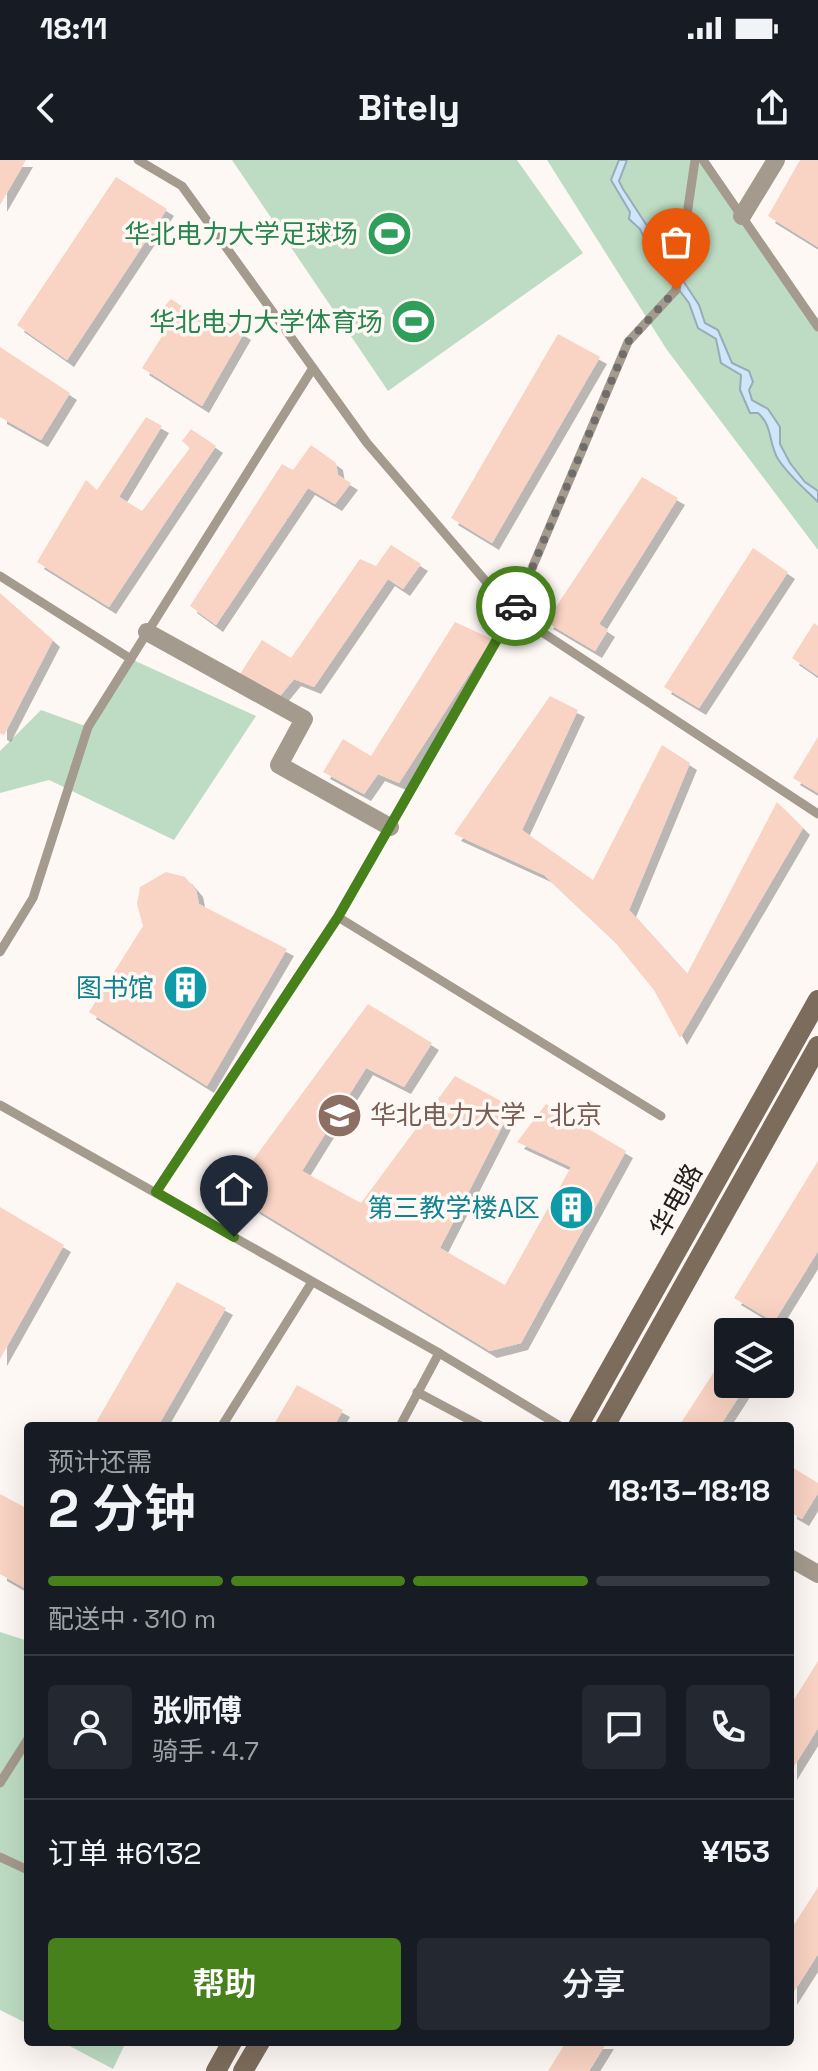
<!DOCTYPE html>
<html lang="zh">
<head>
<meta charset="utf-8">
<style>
	:root { --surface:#171b24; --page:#242831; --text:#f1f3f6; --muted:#9ea1a6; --line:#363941; --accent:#47811c }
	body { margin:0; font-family:"Space Grotesk","Noto Sans SC",sans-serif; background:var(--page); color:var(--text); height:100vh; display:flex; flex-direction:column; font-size:30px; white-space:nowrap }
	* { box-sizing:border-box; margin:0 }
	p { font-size:26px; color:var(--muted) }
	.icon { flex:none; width:44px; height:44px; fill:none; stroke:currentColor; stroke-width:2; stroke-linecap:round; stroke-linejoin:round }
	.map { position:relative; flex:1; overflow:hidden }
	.sheet { position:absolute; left:24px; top:1262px; width:770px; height:624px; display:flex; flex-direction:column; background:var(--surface); border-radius:8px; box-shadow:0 8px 32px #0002 }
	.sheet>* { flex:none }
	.controls { position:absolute; left:714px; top:1158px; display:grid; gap:16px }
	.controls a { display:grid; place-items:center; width:80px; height:80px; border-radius:8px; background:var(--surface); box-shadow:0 8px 32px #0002; font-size:40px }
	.pin { position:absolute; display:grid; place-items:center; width:68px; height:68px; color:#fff; margin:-82px -34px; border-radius:50% 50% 50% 0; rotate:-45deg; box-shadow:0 0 8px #0007 }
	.pin .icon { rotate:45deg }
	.courier { position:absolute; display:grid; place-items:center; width:80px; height:80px; margin:-40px; border:6px solid #47811c; border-radius:50%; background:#fff; color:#222; box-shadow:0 2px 10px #0007 }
	.overview em { font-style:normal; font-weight:600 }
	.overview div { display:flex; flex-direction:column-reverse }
	.overview { display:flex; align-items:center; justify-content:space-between; height:136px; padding:0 24px }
	h1 { font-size:52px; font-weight:600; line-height:60px }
	.bar { display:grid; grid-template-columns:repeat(4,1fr); gap:12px 8px; align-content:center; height:96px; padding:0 24px }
	.bar i { height:10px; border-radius:6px; background:var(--line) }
	.bar .active { background:var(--accent) }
	.bar p { grid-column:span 4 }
	.line { display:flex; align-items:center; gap:20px; padding:0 24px; border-top:2px solid var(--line) }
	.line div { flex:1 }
	.round { display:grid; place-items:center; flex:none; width:84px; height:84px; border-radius:8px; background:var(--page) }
	.primary-button { display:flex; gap:16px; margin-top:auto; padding:16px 24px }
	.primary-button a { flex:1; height:92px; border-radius:8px; background:var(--accent); color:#fff; font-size:32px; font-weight:600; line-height:92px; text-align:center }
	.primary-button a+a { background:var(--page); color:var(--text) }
	.status { display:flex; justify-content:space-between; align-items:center; height:56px; padding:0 40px; background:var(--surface); direction:ltr }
	.status svg { height:22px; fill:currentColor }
	header { display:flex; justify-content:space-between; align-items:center; height:104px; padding:0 24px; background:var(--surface); font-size:36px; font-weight:600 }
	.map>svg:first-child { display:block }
</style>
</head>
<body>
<div class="status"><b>18:11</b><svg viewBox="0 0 49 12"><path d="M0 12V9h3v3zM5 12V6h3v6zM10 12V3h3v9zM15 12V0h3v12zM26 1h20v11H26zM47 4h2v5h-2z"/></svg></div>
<header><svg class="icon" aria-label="back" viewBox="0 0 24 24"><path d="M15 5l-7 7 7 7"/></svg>Bitely<svg class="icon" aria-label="share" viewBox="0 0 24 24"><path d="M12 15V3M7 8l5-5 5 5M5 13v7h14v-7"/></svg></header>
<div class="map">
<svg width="818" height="1911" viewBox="0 0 818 1911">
	<defs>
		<filter id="shadow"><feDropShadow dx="7" dy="7" stdDeviation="0" flood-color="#0004"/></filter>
	</defs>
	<rect width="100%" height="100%" fill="#fef8f5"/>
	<g fill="#bedcc3">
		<path d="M232,0H517L583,93L388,231Z"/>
		<path d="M547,0H702L818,167V390L667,190Z"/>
		<path d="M131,499L256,556L174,680L49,620L0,633V591L41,550L88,567Z"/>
		<path d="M0,1472L28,1481V1864L0,1850Z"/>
		<path d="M62,1882H126L113,1909Z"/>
	</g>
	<path fill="#cde6fa" stroke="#9aabb8" stroke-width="2" d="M619,0H627L619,21L623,29L699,145L705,163L718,170L732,203L749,211L753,222L749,230L752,240L768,249L780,267V284L790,303L805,322L818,331V342C804,328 789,316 778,299C768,282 773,266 758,253H750L740,230L741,215L721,203L716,179L698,168L689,143L654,97L640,69L629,59L630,52L611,20Z"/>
	<g fill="#f9d3c3" filter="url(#shadow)">
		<path d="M0,0H26L0,45Z"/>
		<path d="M800,0H818V87L768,56Z"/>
		<path d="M116,17L167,49L67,200L17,165Z"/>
		<path d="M171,139L201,159L209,151L244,173L202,246L142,208L173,159L162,149Z"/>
		<path d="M558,174L600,197L492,383L451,358Z"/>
		<path d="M0,187L70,233L41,280L0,257Z"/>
		<path d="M146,257L162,266L119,337L142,351L190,288L182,281L191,269L216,286L109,447L37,402L86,320L97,330Z"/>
		<path d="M311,285L336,303L338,315L351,323L335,344L308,328L216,465L190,446L282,304L293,310Z"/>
		<path d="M642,317L678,338L599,464L608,470L595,491L546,462Z"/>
		<path d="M391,385L421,404L403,429L388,419L314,527L294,519L276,541L238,517L262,480L291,498L360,399L376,406Z"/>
		<path d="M753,388L788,412L699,548L664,527Z"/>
		<path d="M0,433L53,480L4,575L0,573Z"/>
		<path d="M455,462L492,479L399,623L378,614L364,634L323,612L343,579L371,596Z"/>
		<path d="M814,463L818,466V516L792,498Z"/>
		<path d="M550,536L578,550L522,670L593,720L662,585L690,603L629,750L687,814L777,642L803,668L680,878L654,830L614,781L544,715L454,674Z"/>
		<path d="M818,577V633L793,618Z"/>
		<path d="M166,712L185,717L196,730L199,744L287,789L207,926L89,852L143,766L137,744L140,727Z"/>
		<path d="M368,844L432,883L404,927L366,908L302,1011L361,1043L455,916L512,947L440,1088L505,1125L571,1007L517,982L546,944L626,991L521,1183L490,1191L253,1047L239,1019Z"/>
		<path d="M818,1001V1091L774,1162L734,1138Z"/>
		<path d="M0,1047L64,1085L0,1199Z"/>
		<path d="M177,1122L226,1148L158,1266H94Z"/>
		<path d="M728,1190V1224H747L720,1266H679Z"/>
		<path d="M297,1225L343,1250L334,1266H273Z"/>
		<path d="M790,1306L818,1323V1333L802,1359L790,1352Z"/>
		<path d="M0,1334L28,1349V1430L0,1414Z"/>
		<path d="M818,1501V1568L790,1613V1546Z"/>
		<path d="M818,1727V1794L790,1838V1771Z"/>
		<path d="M566,1882H607L589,1911H548Z"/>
	</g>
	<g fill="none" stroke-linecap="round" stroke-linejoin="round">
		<g stroke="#a49a8d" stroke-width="9">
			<path d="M138,0L182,26L367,283L513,453L818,654"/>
			<path d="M703,0L818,167"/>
			<path d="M0,416L131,499"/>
			<path d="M338,757L661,956"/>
			<path d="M0,792L33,738L88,567L313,208"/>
			<path d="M0,945L439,1193L560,1266"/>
			<path d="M156,1032L338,757L513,453L628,182L676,130L695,0"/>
			<path d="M417,1232L481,1266"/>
			<path d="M222,1266L312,1122"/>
			<path d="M400,1266L439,1193"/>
			<path d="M0,1623L28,1579"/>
			<path d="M0,1697L28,1710"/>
		</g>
		<g stroke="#a49a8d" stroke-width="18">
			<path d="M742,56L776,0"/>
			<path d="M147,472L304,559L279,605L390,667"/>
			<path d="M790,1398L818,1414"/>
		</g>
		<g stroke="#7c6c5b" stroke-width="20">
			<path d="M578,1266L818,840"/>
			<path d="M605,1266L818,886"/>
			<path d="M216,1911L232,1882"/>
			<path d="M243,1911L260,1882"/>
		</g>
	</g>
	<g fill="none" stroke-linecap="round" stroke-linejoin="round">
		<path stroke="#706c69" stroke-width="8" stroke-dasharray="0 14.4" d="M516,446L628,182L676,130"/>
		<path stroke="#47811c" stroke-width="10" d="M234,1077L156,1032L338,757L516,446"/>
	</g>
	<defs>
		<symbol id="stadium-disc" viewBox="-11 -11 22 22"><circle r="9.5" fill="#2e9e5b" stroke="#fef8f5"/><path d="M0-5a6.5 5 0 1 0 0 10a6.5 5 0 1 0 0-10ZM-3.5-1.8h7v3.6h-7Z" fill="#fff"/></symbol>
		<symbol id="building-disc" viewBox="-11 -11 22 22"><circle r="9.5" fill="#0f9aa8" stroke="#fef8f5"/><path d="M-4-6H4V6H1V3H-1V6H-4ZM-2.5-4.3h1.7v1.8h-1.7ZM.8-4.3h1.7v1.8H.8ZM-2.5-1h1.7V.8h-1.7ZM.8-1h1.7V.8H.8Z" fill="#fff"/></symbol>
		<symbol id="university-disc" viewBox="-11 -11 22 22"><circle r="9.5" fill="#8d6e63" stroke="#fef8f5"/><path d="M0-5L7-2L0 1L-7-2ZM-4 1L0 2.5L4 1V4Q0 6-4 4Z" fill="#fff"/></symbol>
	</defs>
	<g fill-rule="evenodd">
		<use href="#stadium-disc" x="364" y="48" width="51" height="51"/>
		<use href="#stadium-disc" x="388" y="136" width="51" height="51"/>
		<use href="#building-disc" x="160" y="802" width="51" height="51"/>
		<use href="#university-disc" x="314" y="930" width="51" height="51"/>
		<use href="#building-disc" x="546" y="1022" width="51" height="51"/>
	</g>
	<g text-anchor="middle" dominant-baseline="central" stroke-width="7" stroke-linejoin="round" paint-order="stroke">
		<g font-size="26" fill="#27864d" stroke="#fef8f5" text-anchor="end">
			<text x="358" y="74">华北电力大学足球场</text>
			<text x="383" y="162">华北电力大学体育场</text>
		</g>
		<g font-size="26" fill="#0d838f" stroke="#fef8f5" text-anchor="end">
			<text x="154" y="828">图书馆</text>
			<text x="540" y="1048">第三教学楼A区</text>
		</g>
		<g font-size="26" fill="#785e54" stroke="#fef8f5" text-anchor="start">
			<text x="370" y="955">华北电力大学 - 北京</text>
		</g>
		<g font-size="26" fill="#23201e" stroke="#fef8f5">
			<text transform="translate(676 1040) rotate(-61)">华电路</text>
		</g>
	</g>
</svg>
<div class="controls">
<a><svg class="icon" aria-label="layers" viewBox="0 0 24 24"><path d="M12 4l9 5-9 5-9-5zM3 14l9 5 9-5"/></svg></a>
</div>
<div class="pin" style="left:676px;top:130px;background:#ea580c"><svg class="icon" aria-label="bag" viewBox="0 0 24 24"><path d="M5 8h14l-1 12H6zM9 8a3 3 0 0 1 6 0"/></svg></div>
<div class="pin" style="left:234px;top:1077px;background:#1f2937"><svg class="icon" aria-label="home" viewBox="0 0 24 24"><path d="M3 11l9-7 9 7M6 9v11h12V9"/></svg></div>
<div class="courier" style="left:516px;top:446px"><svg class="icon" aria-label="car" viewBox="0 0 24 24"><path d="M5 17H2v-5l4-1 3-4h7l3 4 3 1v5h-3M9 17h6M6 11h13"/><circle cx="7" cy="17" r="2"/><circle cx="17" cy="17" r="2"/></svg></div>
<section class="sheet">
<div class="overview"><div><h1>2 分钟</h1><p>预计还需</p></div><em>18:13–18:18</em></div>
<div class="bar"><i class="active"></i><i class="active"></i><i class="active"></i><i></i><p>配送中 · 310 m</p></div>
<div class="line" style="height:144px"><a class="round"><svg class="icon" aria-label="person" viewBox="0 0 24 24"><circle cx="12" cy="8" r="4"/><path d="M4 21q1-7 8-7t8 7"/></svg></a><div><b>张师傅</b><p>骑手 · 4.7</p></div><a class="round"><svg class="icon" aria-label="chat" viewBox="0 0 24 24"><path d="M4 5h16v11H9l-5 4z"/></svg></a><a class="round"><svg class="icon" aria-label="phone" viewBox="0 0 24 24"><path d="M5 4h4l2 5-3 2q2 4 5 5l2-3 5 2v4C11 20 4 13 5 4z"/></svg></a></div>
<div class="line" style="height:104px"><div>订单 #6132</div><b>¥153</b></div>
<div class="primary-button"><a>帮助</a><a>分享</a></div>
</section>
</div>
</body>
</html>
